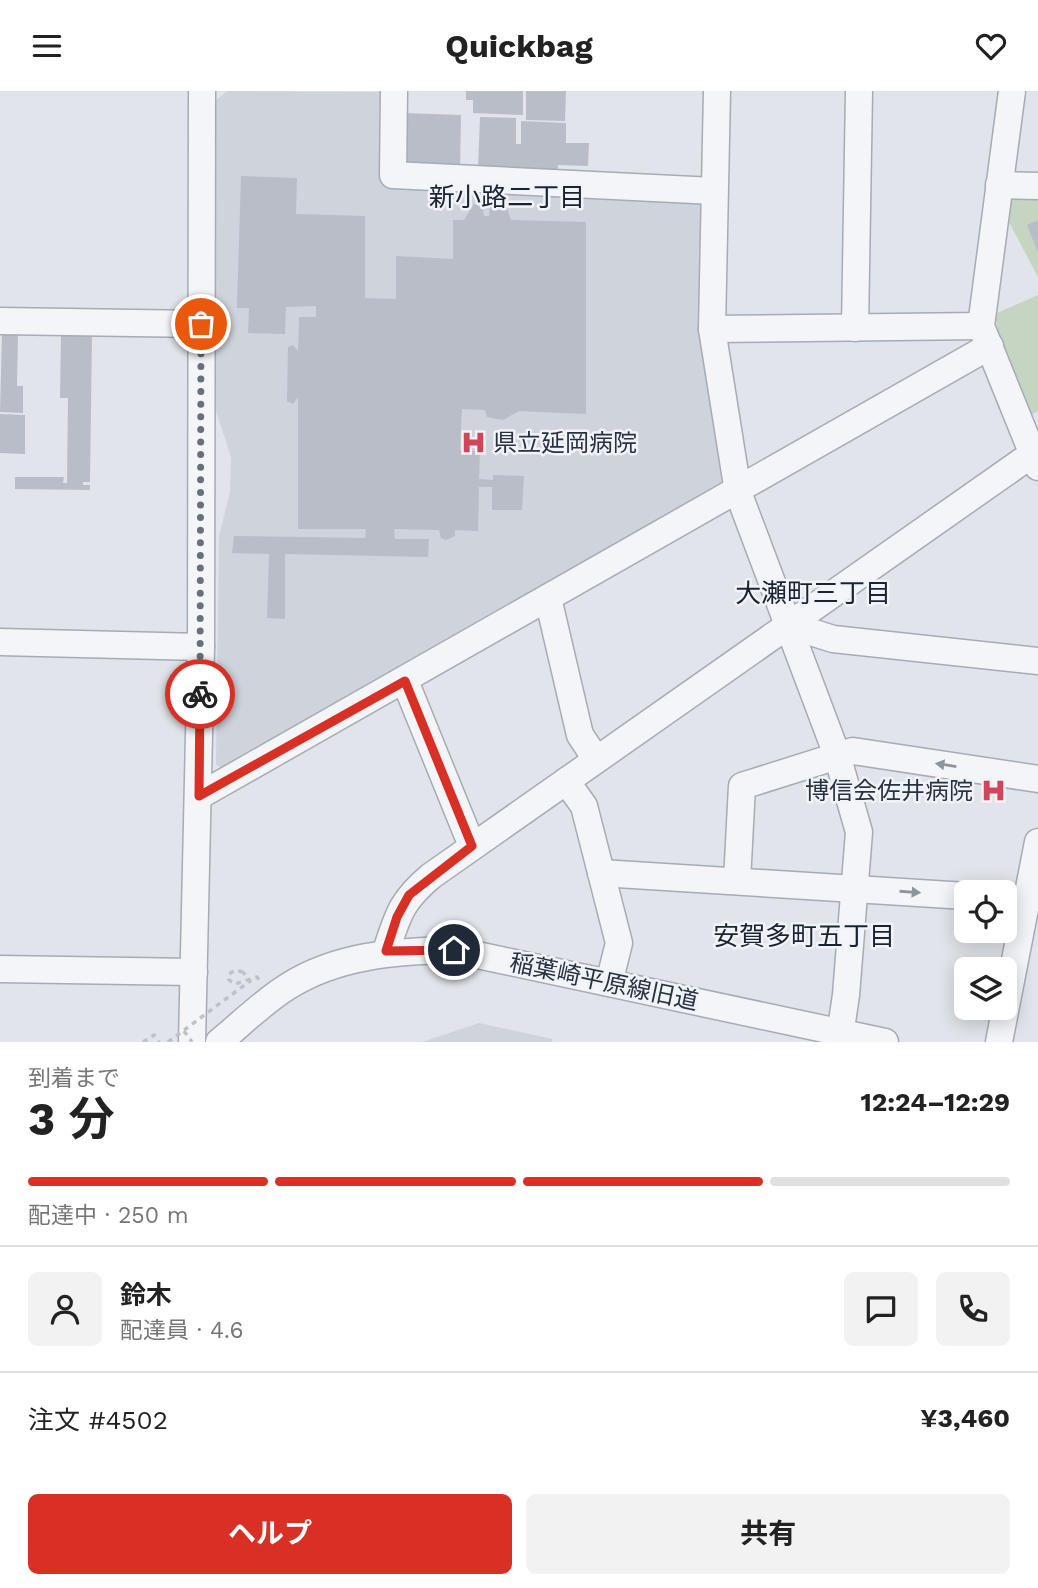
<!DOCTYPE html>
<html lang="ja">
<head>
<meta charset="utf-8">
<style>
	:root { --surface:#fff; --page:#f2f2f2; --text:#222; --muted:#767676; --line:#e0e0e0; --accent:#d93025 }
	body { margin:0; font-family:"Work Sans","Noto Sans JP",sans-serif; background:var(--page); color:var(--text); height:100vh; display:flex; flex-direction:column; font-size:26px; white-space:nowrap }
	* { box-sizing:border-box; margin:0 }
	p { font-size:23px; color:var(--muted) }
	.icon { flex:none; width:38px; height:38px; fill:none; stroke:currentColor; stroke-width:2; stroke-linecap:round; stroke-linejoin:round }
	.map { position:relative; height:951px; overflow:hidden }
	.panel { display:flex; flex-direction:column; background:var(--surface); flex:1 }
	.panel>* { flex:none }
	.tools { position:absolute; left:954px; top:789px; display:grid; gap:14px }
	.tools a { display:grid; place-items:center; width:63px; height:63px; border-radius:10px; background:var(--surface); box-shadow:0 4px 18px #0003; font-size:35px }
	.pin { position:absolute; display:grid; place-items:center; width:60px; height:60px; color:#fff; margin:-30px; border:4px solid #fff; border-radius:50%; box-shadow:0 2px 7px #0007 }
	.courier { position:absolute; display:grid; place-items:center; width:70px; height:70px; margin:-35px; border:5px solid #d93025; border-radius:50%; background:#fff; color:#222; box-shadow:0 2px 9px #0007 }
	.summary em { font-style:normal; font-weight:700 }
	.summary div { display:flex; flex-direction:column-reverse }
	.summary { display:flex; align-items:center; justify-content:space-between; height:119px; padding:0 28px }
	h1 { font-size:46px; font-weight:700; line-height:52px }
	.bar { display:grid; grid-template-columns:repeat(4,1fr); gap:10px 7px; align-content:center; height:84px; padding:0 28px }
	.bar i { height:9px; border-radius:5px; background:var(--line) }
	.bar .on { background:var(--accent) }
	.bar p { grid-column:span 4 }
	.line { display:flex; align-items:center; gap:18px; padding:0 28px; border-top:2px solid var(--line) }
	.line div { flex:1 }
	.round { display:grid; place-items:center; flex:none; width:74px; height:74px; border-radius:10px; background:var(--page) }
	.cta { display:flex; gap:14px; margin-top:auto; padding:14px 28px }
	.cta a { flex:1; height:80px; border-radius:10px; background:var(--accent); color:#fff; font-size:28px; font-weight:700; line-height:80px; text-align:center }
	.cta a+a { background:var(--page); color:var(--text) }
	header { display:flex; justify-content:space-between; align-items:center; height:91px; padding:0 28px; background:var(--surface); font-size:32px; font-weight:700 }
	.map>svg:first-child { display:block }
</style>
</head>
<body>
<header><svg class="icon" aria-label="menu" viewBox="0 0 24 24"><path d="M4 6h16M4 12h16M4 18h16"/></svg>Quickbag<svg class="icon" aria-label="heart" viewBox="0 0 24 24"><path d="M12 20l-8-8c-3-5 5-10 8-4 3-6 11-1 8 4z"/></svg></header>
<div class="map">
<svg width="1038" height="951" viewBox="0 0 1038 951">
	<rect width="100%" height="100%" fill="#e1e4ea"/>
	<g fill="#cfd3dc">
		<path d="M227,0L387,1L386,91L705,108L727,397L233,682L216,674L219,445L230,401L231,366L215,317L211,261L214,11Z"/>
		<path d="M479,932L552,948V951H422Z"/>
	</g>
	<g fill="#c6d4c2">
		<path d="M1038,106V186L1009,131L1011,109Z"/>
		<path d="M1038,204V320L1031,324L1000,252L995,223Z"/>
	</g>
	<g fill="#b8bdc7">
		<path d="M466,0H523V24L473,22V9H466Z"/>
		<path d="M526,0H566L565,30L526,29Z"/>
		<path d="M402,22L461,24L460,78L401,76Z"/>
		<path d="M480,26L516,27V53H521V30L566,32V52H589L588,75L558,74V80L478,78Z"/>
		<path d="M241,85L297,87L296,123L365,125V207L396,208V165L453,168V129H464L474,113L482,115L484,125H489L490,116L507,117L511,129L586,131V323L519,320L503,329L487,326L485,319L462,318L460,359L480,360L479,388L493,389V384L524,385L522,419H492V396H479L478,440L455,439V445L446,449L441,447L439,439L394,438L395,448H429L428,466L285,463V528L267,527L269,463L232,462L234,445L365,447L366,438H298V306L293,313L287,310L288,256L293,254L298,260L299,226H316V215L286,216L285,243L248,242L249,217H237Z"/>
		<path d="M1038,129V161L1027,134Z"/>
		<path d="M2,243L18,244L17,295H23V322L0,321Z"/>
		<path d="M61,244H92L90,391H83V394H90V399L15,398V386H64L63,392H67L68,307H60Z"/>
		<path d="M0,323L25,324V363L0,362Z"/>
	</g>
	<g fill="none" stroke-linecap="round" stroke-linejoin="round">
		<defs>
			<g id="minor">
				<path d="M394,0L393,84L714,100"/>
				<path d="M717,0L712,238L738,401L837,664L859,741L846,904L839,951"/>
				<path d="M1012,0L981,235L1038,376"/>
				<path d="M999,94L1038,95"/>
				<path d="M0,230L201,233"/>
				<path d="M855,237L859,0"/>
				<path d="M712,238L981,235"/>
				<path d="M548,507L580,644L596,668"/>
				<path d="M789,534L833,548L1038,570"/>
				<path d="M0,551L201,556"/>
				<path d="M405,590L472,755"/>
				<path d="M566,690L584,715L619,852L609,892"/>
				<path d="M199,705L990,255"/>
				<path d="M601,782L966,805"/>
				<path d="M737,790L742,695L853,660L1038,688"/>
				<path d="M386,860C398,824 401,810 431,785L1038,359"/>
				<path d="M0,878L194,881"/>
				<path d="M192,951L201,556L202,0"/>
				<path d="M219,951C241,933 263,911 287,896C337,864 396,860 454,859L885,951"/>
				<path d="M999,951L1038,751"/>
			</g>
		</defs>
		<use href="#minor" stroke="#a6abb4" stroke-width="29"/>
		<g stroke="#bec2c8" stroke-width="3.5" stroke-dasharray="5 5" stroke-linecap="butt">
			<path d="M243,881L235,879L229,883V889L235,893L257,886L260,890"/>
			<path d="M143,951L154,944L159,951"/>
		</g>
		<use href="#minor" stroke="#f3f5f8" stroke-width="26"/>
		<g stroke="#bec2c8" stroke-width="3.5" stroke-dasharray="5 5" stroke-linecap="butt">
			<path d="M184,940L192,951"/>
			<path d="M168,951L250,890L243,881"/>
		</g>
	</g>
	<defs><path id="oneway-solid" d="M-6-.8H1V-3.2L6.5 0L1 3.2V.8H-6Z" transform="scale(1.75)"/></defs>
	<g fill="#8e949c">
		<use href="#oneway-solid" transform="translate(946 674) rotate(-171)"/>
		<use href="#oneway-solid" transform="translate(910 801) rotate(4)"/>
	</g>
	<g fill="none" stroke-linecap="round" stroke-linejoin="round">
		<path stroke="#69707c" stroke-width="7" stroke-dasharray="0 12.6" d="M200,603L201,233"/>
		<path stroke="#d93025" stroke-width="9" d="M200,603L199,705L405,590L472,755L409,804L397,826L386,860L454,859"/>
	</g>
	<defs>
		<symbol id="hospital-bare" viewBox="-9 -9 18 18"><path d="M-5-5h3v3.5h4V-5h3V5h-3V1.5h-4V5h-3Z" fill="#d04559" stroke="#f0f3f7" stroke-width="2.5" paint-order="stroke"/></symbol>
	</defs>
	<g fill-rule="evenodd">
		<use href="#hospital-bare" x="456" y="334" width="35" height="35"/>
		<use href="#hospital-bare" x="976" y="682" width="35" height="35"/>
	</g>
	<g text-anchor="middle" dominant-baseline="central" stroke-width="5" stroke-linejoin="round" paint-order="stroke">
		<g font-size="24" fill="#293241" stroke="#f0f3f7" text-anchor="start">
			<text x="493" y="352">県立延岡病院</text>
			<text x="973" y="700" text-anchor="end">博信会佐井病院</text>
		</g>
		<g font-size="24" fill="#293241" stroke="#f0f3f7">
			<text transform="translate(604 891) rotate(12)">稲葉崎平原線旧道</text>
		</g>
		<g font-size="26" fill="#1b2332" stroke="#f0f3f7">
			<text x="507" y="106">新小路二丁目</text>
			<text x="813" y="502">大瀬町三丁目</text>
			<text x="804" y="845">安賀多町五丁目</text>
		</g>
	</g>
</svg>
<div class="tools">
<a><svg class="icon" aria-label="locate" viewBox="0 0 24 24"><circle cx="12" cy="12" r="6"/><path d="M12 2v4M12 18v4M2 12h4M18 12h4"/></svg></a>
<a><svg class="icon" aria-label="layers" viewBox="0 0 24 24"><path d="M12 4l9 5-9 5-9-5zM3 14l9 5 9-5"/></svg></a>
</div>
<div class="pin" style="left:201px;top:233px;background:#ea580c"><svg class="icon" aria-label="bag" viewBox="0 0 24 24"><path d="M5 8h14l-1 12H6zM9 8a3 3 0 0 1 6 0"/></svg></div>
<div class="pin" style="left:454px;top:859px;background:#1f2937"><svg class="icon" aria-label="home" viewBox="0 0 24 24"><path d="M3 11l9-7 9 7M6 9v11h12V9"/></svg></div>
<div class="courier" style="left:200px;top:603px"><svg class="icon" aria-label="bike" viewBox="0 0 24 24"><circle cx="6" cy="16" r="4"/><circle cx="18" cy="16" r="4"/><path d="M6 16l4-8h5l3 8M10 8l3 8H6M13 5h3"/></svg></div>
</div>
<section class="panel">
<div class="summary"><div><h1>3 分</h1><p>到着まで</p></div><em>12:24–12:29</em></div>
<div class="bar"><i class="on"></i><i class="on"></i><i class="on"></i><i></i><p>配達中 · 250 m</p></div>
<div class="line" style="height:126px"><a class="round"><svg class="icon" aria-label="person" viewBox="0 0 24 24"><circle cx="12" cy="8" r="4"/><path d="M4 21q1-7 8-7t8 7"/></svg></a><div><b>鈴木</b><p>配達員 · 4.6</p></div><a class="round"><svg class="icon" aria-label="chat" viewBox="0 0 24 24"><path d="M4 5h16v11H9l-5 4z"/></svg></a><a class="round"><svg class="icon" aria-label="phone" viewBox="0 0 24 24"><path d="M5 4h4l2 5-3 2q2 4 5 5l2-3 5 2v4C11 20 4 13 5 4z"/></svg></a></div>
<div class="line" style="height:91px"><div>注文 #4502</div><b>¥3,460</b></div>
<div class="cta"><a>ヘルプ</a><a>共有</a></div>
</section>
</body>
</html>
